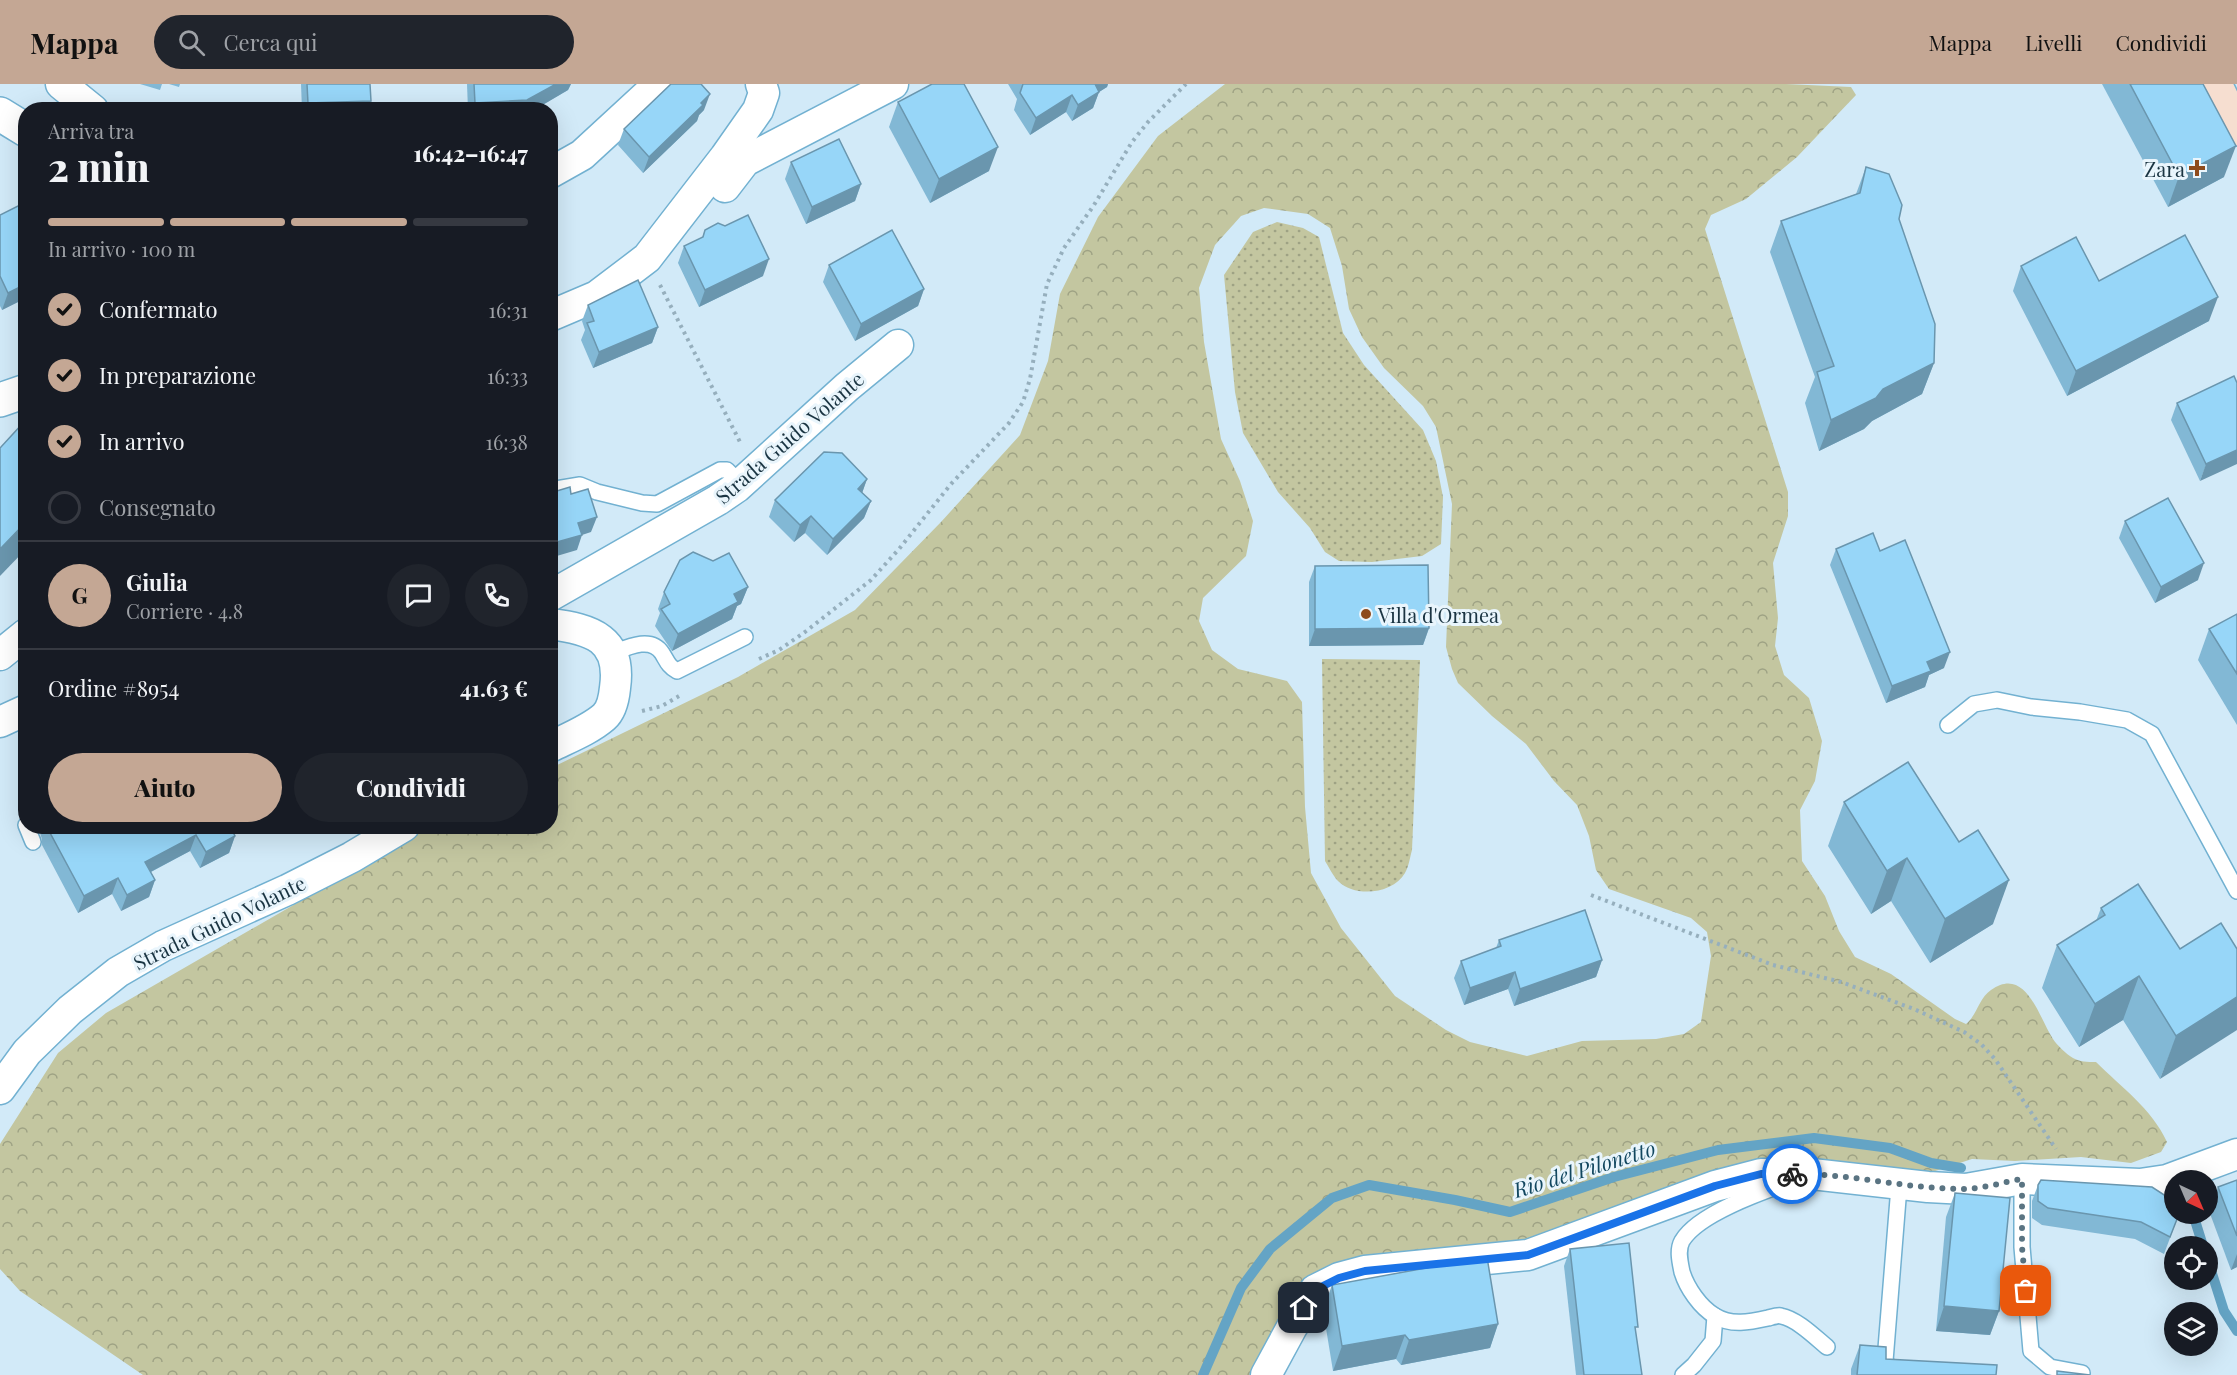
<!DOCTYPE html>
<html lang="it">
<head>
<meta charset="utf-8">
<style>
	:root { --surface:#171b24; --page:#20242c; --text:#f1f3f6; --muted:#9ea1a6; --line:#363941; --accent:#c4a794 }
	body { margin:0; font-family:"Playfair Display",serif; background:var(--page); color:var(--text); height:100vh; display:flex; flex-direction:column; font-size:22px; white-space:nowrap }
	* { box-sizing:border-box; margin:0 }
	p { font-size:20px; color:var(--muted) }
	.icon { flex:none; width:33px; height:33px; fill:none; stroke:currentColor; stroke-width:2; stroke-linecap:round; stroke-linejoin:round }
	.map { position:relative; flex:1; overflow:hidden }
	.drawer { position:absolute; left:18px; top:18px; width:540px; height:732px; display:flex; flex-direction:column; background:var(--surface); border-radius:24px; box-shadow:0 6px 24px #0002 }
	.drawer>* { flex:none }
	.needle { width:39px; rotate:136deg }
	.fabs { position:absolute; left:2164px; top:1086px; display:grid; gap:12px }
	.fabs a { display:grid; place-items:center; width:54px; height:54px; border-radius:50%; background:var(--surface); box-shadow:0 6px 24px #0002; font-size:30px }
	.pin { position:absolute; display:grid; place-items:center; width:51px; height:51px; color:#fff; margin:-26px; border-radius:12px; box-shadow:0 3px 9px #0006 }
	.courier { position:absolute; display:grid; place-items:center; width:60px; height:60px; margin:-30px; border:4px solid #1a73e8; border-radius:50%; background:#fff; color:#222; box-shadow:0 2px 8px #0007 }
	.headline em { font-style:normal; font-weight:800 }
	.headline div { display:flex; flex-direction:column-reverse }
	.headline { display:flex; align-items:center; justify-content:space-between; height:102px; padding:0 30px }
	h1 { font-size:39px; font-weight:800; line-height:45px }
	.bar { display:grid; grid-template-columns:repeat(4,1fr); gap:9px 6px; align-content:center; height:72px; padding:0 30px }
	.bar i { height:8px; border-radius:4px; background:var(--line) }
	.bar .current { background:var(--accent) }
	.bar p { grid-column:span 4 }
	.line { display:flex; align-items:center; gap:15px; padding:0 30px; border-top:2px solid var(--line) }
	.line div { flex:1 }
	.round { display:grid; place-items:center; flex:none; width:63px; height:63px; border-radius:32px; background:var(--page) }
	ol { padding:0 30px; list-style:none }
	li { display:flex; align-items:center; gap:18px; height:66px }
	li p { margin-inline-start:auto }
	li .icon { padding:6px; border-radius:50%; background:var(--accent); color:#111; stroke-width:4 }
	li:last-child { color:var(--muted) }
	li i { width:33px; height:33px; border:3px solid var(--line); border-radius:50% }
	.action { display:flex; gap:12px; margin-top:auto; padding:12px 30px }
	.action a { flex:1; height:69px; border-radius:36px; background:var(--accent); color:#111; font-size:24px; font-weight:800; line-height:69px; text-align:center }
	.action a+a { background:var(--page); color:var(--text) }
	header { display:flex; align-items:center; gap:36px; box-sizing:border-box; height:84px; padding:0 30px; background:var(--accent); color:#111 }
	header strong { font-size:28px }
	nav { display:flex; gap:33px; margin-inline-start:auto; font-size:21px }
	.search { width:420px; height:54px; background:var(--page); display:flex; align-items:center; gap:15px; box-sizing:border-box; padding:0 21px; border-radius:33px; color:var(--muted); font-size:22px }
	.map>svg:first-child { display:block }
</style>
</head>
<body>
<header>
<strong>Mappa</strong>
<div class="search"><svg class="icon" aria-label="search" viewBox="0 0 24 24"><circle cx="10" cy="10" r="6"/><path d="M15 15l6 6"/></svg>Cerca qui</div>
<nav><a>Mappa</a><a>Livelli</a><a>Condividi</a></nav>
</header>
<div class="map">
<svg width="2237" height="1291" viewBox="0 0 2237 1291">
	<defs>
		<pattern id="forest-crowns" width="20" height="18" patternUnits="userSpaceOnUse" patternTransform="scale(1.5)"><rect width="20" height="18" fill="#c3c6a0"/><path d="M2 6a3 3 0 1 1 6 0M12 15a3 3 0 1 1 6 0" fill="none" stroke="#9ea284"/></pattern>
		<pattern id="garden-dots" width="8" height="8" patternUnits="userSpaceOnUse" patternTransform="scale(1.5)"><rect width="8" height="8" fill="#c3c6a0"/><path d="M2 2h.1M6 6h.1" fill="none" stroke="#9ea284" stroke-width="1.8" stroke-linecap="round"/></pattern>
	</defs>
	<rect width="100%" height="100%" fill="#d2eaf8"/>
	<path fill="url(#forest-crowns)" fill-rule="evenodd" d="M1225,0H1786L1851,3L1856,11L1797,73L1746,115L1711,131L1705,145L1788,408V432L1773,479L1778,534L1775,562L1784,591L1809,614L1822,657L1815,697L1800,726L1802,777L1825,812L1839,847L1855,873L1891,890L1955,935L1966,940C1977,931 1979,914 1991,906C2026,881 2039,934 2053,955C2057,961 2066,970 2073,974C2080,978 2087,978 2096,978C2122,1004 2151,1024 2167,1058L2161,1068L2131,1079L2081,1073L2015,1077L1972,1075L1932,1088L1882,1086L1825,1076L1774,1077L1609,1125L1530,1154L1508,1159L1385,1169L1337,1178L1320,1186L1302,1201L1252,1291H143L20,1207L0,1185V1060L58,969L106,929L429,743L550,742L551,684L738,593L855,526L941,438L1020,351L1048,277L1060,210L1098,133L1158,52ZM1264,124L1308,130L1330,144L1342,182L1349,225L1362,253L1384,284L1423,322L1436,343L1452,420L1446,563L1452,585L1458,599L1492,632L1526,660L1554,697L1577,721L1589,752L1596,786L1609,805L1691,834L1707,848L1711,872L1701,938L1684,950L1656,955L1582,957L1527,972L1470,958L1446,946L1395,912L1341,844L1311,789L1305,723L1302,618L1287,597L1238,585L1212,566L1199,537L1203,514L1246,472L1253,437L1240,397L1221,355L1204,258L1199,204L1215,161L1241,132Z"/>
	<g fill="url(#garden-dots)">
		<path d="M1277,138L1303,144L1319,153L1343,249L1364,281L1423,346L1436,377L1443,413L1441,460L1422,472L1372,478L1339,477L1325,468L1310,444L1278,408L1243,349L1235,308L1224,191L1253,148Z"/>
		<path d="M1322,575L1420,576L1412,766C1410,773 1409,782 1405,789C1393,810 1355,814 1338,797C1333,792 1329,783 1325,777Z"/>
	</g>
	<g fill="none" stroke-linecap="round" stroke-linejoin="round">
		<g stroke="#64a4c5" stroke-width="10">
			<path d="M2193,1130L2203,1162"/>
			<path d="M2208,1177L2224,1227L2237,1247"/>
			<path d="M1203,1291L1241,1204L1270,1165L1332,1114L1369,1101L1455,1116L1510,1128L1614,1093L1718,1066L1814,1054L1890,1064L1931,1079L1961,1084"/>
		</g>
		<defs>
			<g id="service">
				<path d="M550,406L580,401L597,408L642,419L657,420L720,386H727L732,391L737,403"/>
				<path d="M613,569C628,563 651,552 662,569C667,577 668,582 677,587L745,553"/>
				<path d="M1948,641L1974,620L1997,616L2031,623L2080,628L2127,636L2152,650L2237,807"/>
				<path d="M26,741L33,758"/>
				<path d="M2022,1095V1163L2031,1267L2050,1283L2082,1289"/>
				<path d="M1790,1098C1761,1108 1698,1130 1682,1157C1677,1166 1680,1178 1682,1188C1687,1204 1700,1223 1715,1232C1731,1242 1750,1238 1768,1234C1772,1233 1778,1231 1781,1232C1797,1235 1815,1253 1827,1263"/>
				<path d="M1683,1291L1694,1281L1713,1257L1715,1232"/>
				<path d="M1896,1291L1885,1277L1898,1115L1903,1100"/>
			</g>
			<g id="minor">
				<path d="M61,0L93,26"/>
				<path d="M550,89L582,71L659,0"/>
				<path d="M725,103L745,77L893,0"/>
				<path d="M550,232L597,212L647,174L725,73L758,26L764,9L761,0"/>
				<path d="M550,512L718,416L737,403L847,303L898,261"/>
				<path d="M550,540C592,545 622,555 615,604C614,614 612,626 604,633C589,646 568,654 550,663"/>
				<path d="M0,571L26,550"/>
				<path d="M0,638L26,626"/>
				<path d="M0,1005L27,968L70,926L118,888L163,862L287,806L352,773L404,742"/>
				<path d="M1266,1291L1292,1243L1315,1206L1339,1194L1365,1187L1528,1171L1715,1102L1761,1090H1812L1928,1103L1966,1105L2022,1095L2140,1100L2167,1096L2237,1070"/>
			</g>
			<g id="tertiary">
				<path d="M0,30L26,46"/>
				<path d="M0,316L26,307"/>
			</g>
			<path id="secondary" d="M2215,0L2237,45"/>
		</defs>
		<use href="#service" stroke="#72b1d1" stroke-width="18"/>
		<use href="#minor" stroke="#72b1d1" stroke-width="33"/>
		<use href="#tertiary" stroke="#72b1d1" stroke-width="36"/>
		<use href="#secondary" stroke="#72b1d1" stroke-width="36"/>
		<g stroke="#96afbd" stroke-width="4" stroke-dasharray="3 4.5" stroke-linecap="butt">
			<path d="M660,201L740,358"/>
			<path d="M759,575L779,566L805,548L871,496L899,465L951,400L1009,339L1023,318L1030,295L1047,200L1064,164L1094,121L1132,58L1148,38L1186,0"/>
			<path d="M642,627L662,622L679,612"/>
			<path d="M1591,811L1773,881L1841,898L1914,925L1964,948L1981,960L1995,975L2056,1065"/>
		</g>
		<use href="#service" stroke="#fff" stroke-width="15"/>
		<use href="#minor" stroke="#fff" stroke-width="30"/>
		<use href="#tertiary" stroke="#fff" stroke-width="33"/>
		<use href="#secondary" stroke="#f6ded0" stroke-width="33"/>
	</g>
	<g fill="#82b8d5">
		<path d="M140,0H162L160,6Z"/>
		<path d="M169,0H180L179,3Z"/>
		<path d="M301,0H370L368,26H302Z"/>
		<path d="M467,0H571L568,6L534,26H468Z"/>
		<path d="M1008,0H1108L1107,3L1099,8L1093,24L1072,37L1066,28L1030,51L1014,26L1017,15Z"/>
		<path d="M2102,0H2203L2224,93L2168,123Z"/>
		<path d="M898,18L989,87L930,119L889,43Z"/>
		<path d="M704,26L699,31L697,37L643,89L618,61L624,45Z"/>
		<path d="M791,78L861,100L855,117L806,140L785,95Z"/>
		<path d="M1866,83L1899,135L1934,279L1922,310L1872,337L1864,345L1819,367L1805,319L1815,293L1770,168L1781,137L1856,110Z"/>
		<path d="M26,118V214L2,226L0,222V131Z"/>
		<path d="M705,146L763,192L699,223L678,179L684,162L702,154Z"/>
		<path d="M829,181L924,205L918,222L855,257L823,198Z"/>
		<path d="M2021,182L2099,197L2209,237L2067,312L2013,207Z"/>
		<path d="M588,221L658,243L652,259L593,284L581,256L585,246L582,237Z"/>
		<path d="M2237,299L2200,397L2171,336L2177,319Z"/>
		<path d="M867,395L862,409L871,417L864,434L827,471L805,449L794,458L769,433L775,416Z"/>
		<path d="M2125,437L2198,496L2155,519L2119,454Z"/>
		<path d="M1836,465L1880,467L1944,584L1929,591L1925,603L1886,619L1830,481Z"/>
		<path d="M1315,482L1429,544L1423,561L1309,562V498Z"/>
		<path d="M748,503L741,520L737,522L732,535L672,567L655,542L660,529L658,525L664,508Z"/>
		<path d="M2237,530V641L2198,576L2209,545Z"/>
		<path d="M1844,718L1993,840L1930,879L1891,817L1871,830L1828,762Z"/>
		<path d="M40,742H243L233,748L235,752L229,769L200,784L190,767L151,788L155,796L149,813L121,827L112,810L78,829L42,761V755L39,746Z"/>
		<path d="M2101,824L2180,865L2221,839L2160,995L2123,936L2079,963L2042,904L2057,861L2096,837Z"/>
		<path d="M1499,856L1602,876L1596,893L1514,922L1508,905L1464,921L1454,894L1461,877L1496,864Z"/>
		<path d="M2237,1096V1183L2231,1186L2209,1127L2218,1103Z"/>
		<path d="M2038,1101L2179,1130L2164,1170L2135,1155L2042,1141L2032,1134V1117Z"/>
		<path d="M1955,1109L1999,1227L1990,1251L1936,1247L1946,1133Z"/>
		<path d="M1570,1165L1636,1249L1642,1291H1576L1564,1182Z"/>
		<path d="M1332,1201L1498,1240L1490,1264L1401,1281L1396,1275L1333,1287L1323,1226Z"/>
		<path d="M1860,1261L1886,1275L1996,1291H1851V1285Z"/>
	</g>
	<g fill="#6a96ae">
		<path d="M556,0H571L568,6L534,26H472L475,19Z"/>
		<path d="M1092,0H1108L1107,3L1099,8L1093,24L1072,37L1078,21Z"/>
		<path d="M710,10L704,26L699,31L697,37L643,89L649,73Z"/>
		<path d="M1072,11L1066,28L1030,51L1036,34Z"/>
		<path d="M371,17L368,26H306L308,19Z"/>
		<path d="M2236,62L2224,93L2168,123L2179,92Z"/>
		<path d="M998,63L989,87L930,119L939,95Z"/>
		<path d="M861,100L855,117L806,140L812,123Z"/>
		<path d="M769,175L763,192L699,223L705,206Z"/>
		<path d="M26,200V214L2,226L8,209Z"/>
		<path d="M924,205L918,222L855,257L861,240Z"/>
		<path d="M2218,213L2209,237L2067,312L2076,287Z"/>
		<path d="M658,243L652,259L593,284L599,268Z"/>
		<path d="M1934,279L1922,310L1872,337L1864,345L1819,367L1831,336L1883,305Z"/>
		<path d="M2237,366V380L2200,397L2206,380Z"/>
		<path d="M867,395L861,412L858,405Z"/>
		<path d="M871,417L864,434L827,471L833,455Z"/>
		<path d="M811,432L805,449L794,458L800,441Z"/>
		<path d="M597,433L591,448L573,454L578,439Z"/>
		<path d="M26,438V465L0,492V465Z"/>
		<path d="M582,451L577,466L550,474V460Z"/>
		<path d="M2204,479L2198,496L2155,519L2161,503Z"/>
		<path d="M748,503L741,520L737,522L732,535L672,567L678,550L734,510Z"/>
		<path d="M1429,544L1423,561L1309,562L1315,545Z"/>
		<path d="M1950,568L1944,584L1929,591L1925,603L1886,619L1892,602L1927,578Z"/>
		<path d="M555,587L550,598V588Z"/>
		<path d="M226,742H243L222,754Z"/>
		<path d="M196,751L190,767L139,794L145,778Z"/>
		<path d="M235,752L229,769L200,784L206,768Z"/>
		<path d="M1907,774L1891,817L1871,830L1887,787Z"/>
		<path d="M118,794L112,810L78,829L84,812Z"/>
		<path d="M155,796L149,813L121,827L127,811Z"/>
		<path d="M2009,796L1993,840L1930,879L1945,835Z"/>
		<path d="M1602,876L1596,893L1514,922L1520,905Z"/>
		<path d="M1515,888L1508,905L1464,921L1470,904Z"/>
		<path d="M2139,892L2123,936L2079,963L2095,920Z"/>
		<path d="M2237,913V946L2160,995L2176,952Z"/>
		<path d="M2237,1170V1183L2231,1186Z"/>
		<path d="M1944,1222L1999,1227L1990,1251L1936,1247Z"/>
		<path d="M1498,1240L1490,1264L1401,1281L1409,1256Z"/>
		<path d="M1405,1251L1396,1275L1333,1287L1342,1262Z"/>
	</g>
	<g fill="#97d6f8" stroke="#6a96ae" stroke-width="1.5">
		<path d="M307,0H370L371,17L308,19Z"/>
		<path d="M474,0H556L527,16L475,19Z"/>
		<path d="M671,0H701L710,10L701,19L703,21L649,73L624,45Z"/>
		<path d="M932,0H964L998,63L939,95L898,18Z"/>
		<path d="M1023,0H1095L1099,8L1078,21L1072,11L1036,34L1020,9Z"/>
		<path d="M2130,0H2203L2236,62L2179,92Z"/>
		<path d="M839,55L861,100L812,123L791,78Z"/>
		<path d="M1866,83L1889,90L1902,121L1899,135L1935,240L1934,279L1883,305L1876,314L1831,336L1817,288L1834,282L1781,137L1860,109Z"/>
		<path d="M26,118V200L8,209L0,192V131Z"/>
		<path d="M748,131L769,175L705,206L684,162L703,153L705,146L718,139L725,142Z"/>
		<path d="M892,146L924,205L861,240L829,181Z"/>
		<path d="M2185,151L2218,213L2076,287L2021,182L2076,153L2099,197Z"/>
		<path d="M638,196L658,243L599,268L587,239L594,237L588,221Z"/>
		<path d="M2234,292L2237,299V366L2206,380L2177,319Z"/>
		<path d="M24,338L26,339V438L0,465V364Z"/>
		<path d="M824,368L842,369L867,395L858,405L871,417L833,455L811,432L800,441L775,416Z"/>
		<path d="M570,403L571,410L588,405L597,433L578,439L582,451L550,460V409Z"/>
		<path d="M2168,414L2204,479L2161,503L2125,437Z"/>
		<path d="M1873,449L1880,467L1905,456L1950,568L1927,578L1931,587L1892,602L1836,465Z"/>
		<path d="M693,468L713,477L729,469L748,503L734,510L738,518L678,550L661,525L670,520L664,508L680,476Z"/>
		<path d="M1428,481L1429,544L1315,545V482Z"/>
		<path d="M2237,530V590L2209,545Z"/>
		<path d="M550,577L555,587L550,588Z"/>
		<path d="M1908,678L1959,758L1978,746L2009,796L1945,835L1907,774L1887,787L1844,718Z"/>
		<path d="M48,742H230L235,752L206,768L196,751L145,778L155,796L127,811L118,794L84,812L48,745Z"/>
		<path d="M2138,800L2180,865L2221,839L2237,865V913L2176,952L2139,892L2095,920L2057,861L2105,831L2101,824Z"/>
		<path d="M1585,826L1602,876L1520,905L1515,888L1470,904L1461,877L1501,862L1499,856Z"/>
		<path d="M2041,1096L2152,1103L2175,1118V1130H2179L2170,1153L2141,1138L2048,1124L2038,1117V1101Z"/>
		<path d="M2237,1096V1152L2218,1103Z"/>
		<path d="M1955,1109L2010,1114L1999,1227L1944,1222Z"/>
		<path d="M1629,1159L1638,1243H1635L1642,1291H1584L1570,1165Z"/>
		<path d="M1487,1173L1498,1240L1409,1256L1405,1251L1342,1262L1332,1201Z"/>
		<path d="M1860,1261L1886,1263V1275L1997,1281L1996,1291H1857Z"/>
		<path d="M2057,1287L2090,1291H2057Z"/>
	</g>
	<g fill="none" stroke-linecap="round" stroke-linejoin="round">
		<path stroke="#5a7482" stroke-width="6" stroke-dasharray="0 10.8" d="M1792,1090C1849,1089 1906,1105 1963,1105C1982,1105 2004,1098 2022,1095V1163L2026,1207"/>
		<path stroke="#1a73e8" stroke-width="8" d="M1304,1224L1315,1206L1339,1194L1365,1187L1528,1171L1715,1102L1761,1090H1792"/>
	</g>
	<g fill="#8e4b1c" stroke="#e9f5fc" stroke-width="2">
		<path d="M2194 75h6v6h6v6h-6v6h-6v-6h-6v-6h6z"/>
		<circle cx="1366" cy="530" r="6"/>
	</g>
	<g text-anchor="middle" dominant-baseline="central" stroke-width="6" stroke-linejoin="round" paint-order="stroke">
		<g font-size="20" fill="#1a3442" stroke="#e9f5fc" text-anchor="end">
			<text x="2185" y="84">Zara</text>
			<text x="1378" y="530" text-anchor="start">Villa d'Ormea</text>
		</g>
		<g font-size="20" fill="#1a3442" stroke="#e9f5fc">
			<text transform="translate(789 353) rotate(-41)">Strada Guido Volante</text>
			<text transform="translate(219 838) rotate(-26)">Strada Guido Volante</text>
		</g>
		<g font-size="21" font-style="italic" fill="#12475f" stroke="#e9f5fc">
			<text transform="translate(1584 1084) rotate(-17)">Rio del Pilonetto</text>
		</g>
	</g>
</svg>
<div class="fabs">
<a><svg class="needle" viewBox="-14 -14 28 28"><path d="M0-13l5 13h-10z" fill="#e53935"/><path d="M0 13l5-13h-10z" fill="#9ea1a6"/></svg></a>
<a><svg class="icon" aria-label="locate" viewBox="0 0 24 24"><circle cx="12" cy="12" r="6"/><path d="M12 2v4M12 18v4M2 12h4M18 12h4"/></svg></a>
<a><svg class="icon" aria-label="layers" viewBox="0 0 24 24"><path d="M12 4l9 5-9 5-9-5zM3 14l9 5 9-5"/></svg></a>
</div>
<div class="pin" style="left:2026px;top:1207px;background:#ea580c"><svg class="icon" aria-label="bag" viewBox="0 0 24 24"><path d="M5 8h14l-1 12H6zM9 8a3 3 0 0 1 6 0"/></svg></div>
<div class="pin" style="left:1304px;top:1224px;background:#1f2937"><svg class="icon" aria-label="home" viewBox="0 0 24 24"><path d="M3 11l9-7 9 7M6 9v11h12V9"/></svg></div>
<div class="courier" style="left:1792px;top:1090px"><svg class="icon" aria-label="bike" viewBox="0 0 24 24"><circle cx="6" cy="16" r="4"/><circle cx="18" cy="16" r="4"/><path d="M6 16l4-8h5l3 8M10 8l3 8H6M13 5h3"/></svg></div>
<section class="drawer">
<div class="headline"><div><h1>2 min</h1><p>Arriva tra</p></div><em>16:42–16:47</em></div>
<div class="bar"><i class="current"></i><i class="current"></i><i class="current"></i><i></i><p>In arrivo · 100 m</p></div>
<ol>
<li><svg class="icon" aria-label="check" viewBox="0 0 24 24"><path d="M5 12l5 5 9-10"/></svg>Confermato<p>16:31</p></li>
<li><svg class="icon" aria-label="check" viewBox="0 0 24 24"><path d="M5 12l5 5 9-10"/></svg>In preparazione<p>16:33</p></li>
<li><svg class="icon" aria-label="check" viewBox="0 0 24 24"><path d="M5 12l5 5 9-10"/></svg>In arrivo<p>16:38</p></li>
<li><i></i>Consegnato</li>
</ol>
<div class="line" style="height:108px"><b class="round" style="background:var(--accent);color:#111">G</b><div><b>Giulia</b><p>Corriere · 4.8</p></div><a class="round"><svg class="icon" aria-label="chat" viewBox="0 0 24 24"><path d="M4 5h16v11H9l-5 4z"/></svg></a><a class="round"><svg class="icon" aria-label="phone" viewBox="0 0 24 24"><path d="M5 4h4l2 5-3 2q2 4 5 5l2-3 5 2v4C11 20 4 13 5 4z"/></svg></a></div>
<div class="line" style="height:78px"><div>Ordine #8954</div><b>41.63 €</b></div>
<div class="action"><a>Aiuto</a><a>Condividi</a></div>
</section>
</div>
</body>
</html>
